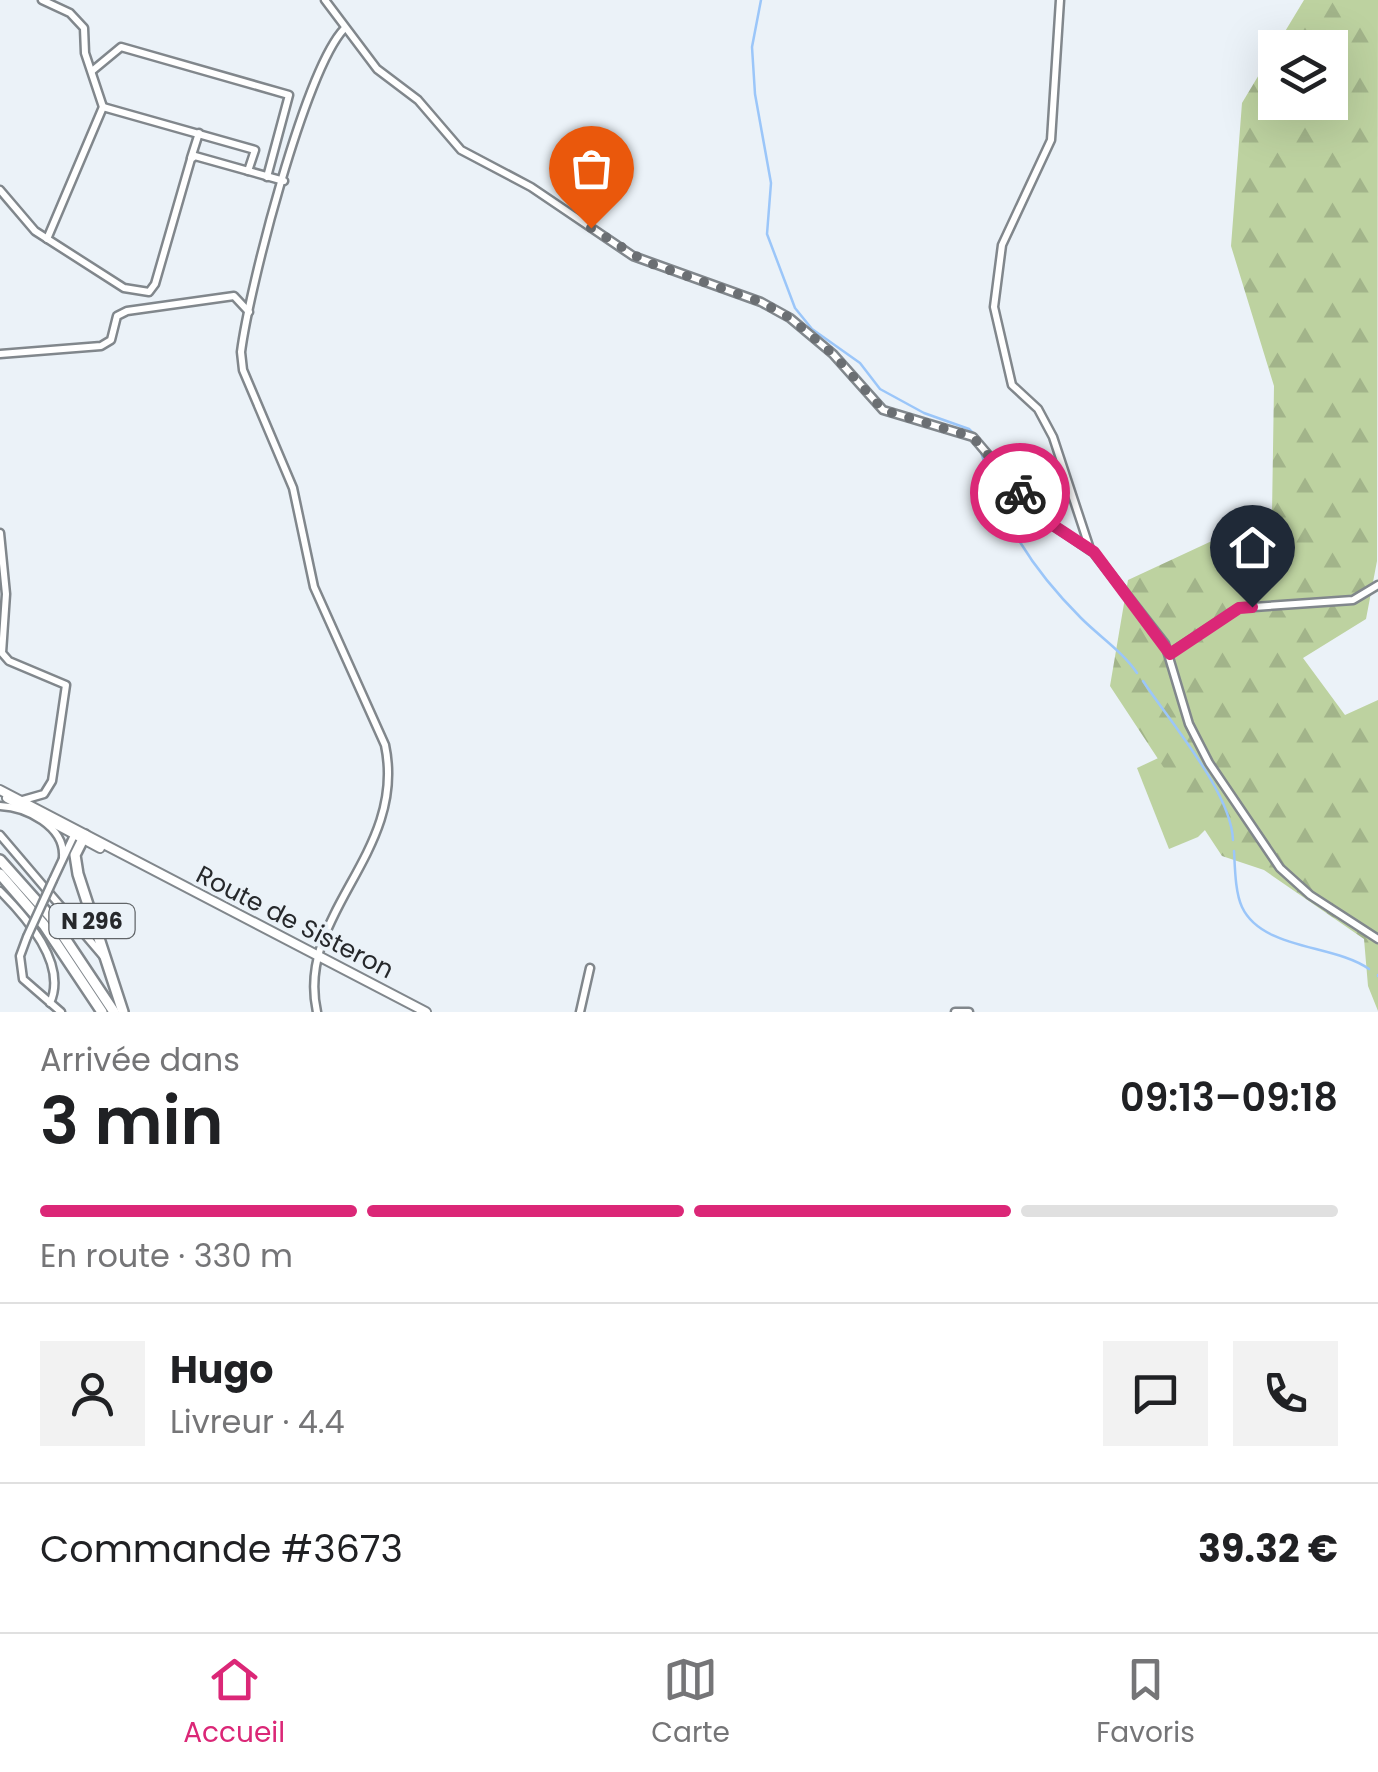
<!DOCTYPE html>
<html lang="fr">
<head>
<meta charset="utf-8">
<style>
	:root { --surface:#fff; --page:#f2f2f2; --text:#202124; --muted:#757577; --line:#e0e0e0; --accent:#db2777 }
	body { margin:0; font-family:Poppins,sans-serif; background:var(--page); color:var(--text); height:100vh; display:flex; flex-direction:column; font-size:38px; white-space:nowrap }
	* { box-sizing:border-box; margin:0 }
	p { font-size:32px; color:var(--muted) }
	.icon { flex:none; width:55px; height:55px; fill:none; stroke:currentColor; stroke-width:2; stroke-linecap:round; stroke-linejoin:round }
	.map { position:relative; height:1012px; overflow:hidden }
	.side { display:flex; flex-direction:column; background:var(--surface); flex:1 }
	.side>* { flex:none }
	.controls { position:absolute; left:1258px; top:30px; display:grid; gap:20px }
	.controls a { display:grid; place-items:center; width:90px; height:90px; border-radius:0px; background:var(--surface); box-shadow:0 10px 40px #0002; font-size:50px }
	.pin { position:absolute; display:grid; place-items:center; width:85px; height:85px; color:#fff; margin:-102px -42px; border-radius:50% 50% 50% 0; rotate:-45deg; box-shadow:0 0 10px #0007 }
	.pin .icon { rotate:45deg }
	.courier { position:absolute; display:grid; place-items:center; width:100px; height:100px; margin:-50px; border:8px solid #db2777; border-radius:50%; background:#fff; color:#222; box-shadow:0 2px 12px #0007 }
	.head em { font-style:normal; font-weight:600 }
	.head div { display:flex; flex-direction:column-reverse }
	.head { display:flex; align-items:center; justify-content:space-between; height:170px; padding:0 40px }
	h1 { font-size:65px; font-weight:600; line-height:75px }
	.bar { display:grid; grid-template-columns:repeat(4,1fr); gap:15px 10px; align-content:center; height:120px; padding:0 40px }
	.bar i { height:12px; border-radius:8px; background:var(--line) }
	.bar .current { background:var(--accent) }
	.bar p { grid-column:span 4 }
	.line { display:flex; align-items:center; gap:25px; padding:0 40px; border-top:2px solid var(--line) }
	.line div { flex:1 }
	.round { display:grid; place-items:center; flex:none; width:105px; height:105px; border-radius:0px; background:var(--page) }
	.menu { display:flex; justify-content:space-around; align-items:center; height:140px; border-top:2px solid var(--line); background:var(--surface); font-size:28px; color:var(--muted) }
	.menu a { display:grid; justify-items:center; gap:5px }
	.menu .current { color:var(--accent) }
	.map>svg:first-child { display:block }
</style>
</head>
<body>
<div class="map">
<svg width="1378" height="1012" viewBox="0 0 1378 1012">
	<defs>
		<pattern id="forest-firs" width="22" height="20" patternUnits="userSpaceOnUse" patternTransform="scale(2.5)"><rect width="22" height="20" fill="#bdd2a0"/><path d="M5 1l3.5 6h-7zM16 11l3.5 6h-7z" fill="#a2b48a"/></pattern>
	</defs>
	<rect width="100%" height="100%" fill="#ebf2f8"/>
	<path fill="#bdd2a0" d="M1169,753L1210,825L1198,837L1169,849L1137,768Z"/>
	<path fill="url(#forest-firs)" d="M1304,0H1378L1377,561L1366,619L1303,658L1345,715L1378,700V1011L1368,986L1364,939L1264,870L1222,856L1110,686L1128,580L1272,513L1274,386L1231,246L1242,103L1275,48V102H1330V48H1275Z"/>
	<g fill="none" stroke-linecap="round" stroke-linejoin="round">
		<g stroke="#9bc6f9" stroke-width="2.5">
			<path d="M761,0L752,47L755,94L771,183L767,234L795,308L812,329L860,363L880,389L924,413L969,429L979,439"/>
			<path d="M981,452C1001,520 1031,568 1081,618C1100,637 1123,652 1137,673"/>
			<path d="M1143,681C1170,722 1231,792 1233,840"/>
			<path d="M1234,851C1235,867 1235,892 1242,907C1262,950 1334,944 1369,969"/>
			<path d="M1378,975V976"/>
		</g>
		<defs>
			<g id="minor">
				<path d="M42,0L70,13L84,28L85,53L103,107"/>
				<path d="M325,0L377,69L418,100L461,150L531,187L633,256L761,302L790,318L833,354L883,410L973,437L1041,517L1094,553L1165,644L1189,724L1209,763L1280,868L1310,895L1378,939"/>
				<path d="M1060,0L1051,140L1002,245L994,307L1012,385L1038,409L1053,437L1089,546"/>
				<path d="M92,71L121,47L289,95L267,177"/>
				<path d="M191,158L199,133"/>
				<path d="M0,190L35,231L124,288L149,292L155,284L191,159L195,156L284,181"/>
				<path d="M47,239L103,107L255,150L248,171"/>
				<path d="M0,354L101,346L111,340L117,316L127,311L234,296L249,312"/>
				<path d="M0,533L6,594L2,653L9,661L66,685L52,781L44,794L23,800"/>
				<path d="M1169,654L1239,608L1353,600L1378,585"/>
				<path d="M0,806C27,807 65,827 63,857"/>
				<path d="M0,835L103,956"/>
				<path d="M53,880L76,831"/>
				<path d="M0,891C26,917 68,964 50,1003"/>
				<path d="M27,937L20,956L23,979L61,1012"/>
				<path d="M317,1012C295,914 408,853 385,745L314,587L293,488L243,370L241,352C249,289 305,70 344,29"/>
				<path d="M580,1012L590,968"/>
				<path d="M955,1012H969"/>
			</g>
			<g id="major">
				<path d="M0,790L426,1012"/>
				<path d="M7,798L100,848"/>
			</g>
			<g id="highway">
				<path d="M85,835L75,855L78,874L123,1012"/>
				<path d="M0,860L50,916L114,1012"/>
				<path d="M0,874L44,925L102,1012"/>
			</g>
		</defs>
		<use href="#minor" stroke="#81878c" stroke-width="11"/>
		<use href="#major" stroke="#81878c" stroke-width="12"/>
		<use href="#highway" stroke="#81878c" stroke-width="14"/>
		<use href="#minor" stroke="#fff" stroke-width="6"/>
		<use href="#major" stroke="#fff" stroke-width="8"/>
		<use href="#highway" stroke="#fff" stroke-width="9"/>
		<defs>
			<path id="minor-bridge" d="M27,937L53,880"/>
		</defs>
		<use href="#minor-bridge" stroke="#81878c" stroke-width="11" stroke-linecap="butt"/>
		<use href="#minor-bridge" stroke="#fff" stroke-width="6"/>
	</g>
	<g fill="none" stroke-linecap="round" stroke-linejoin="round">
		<path stroke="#6b6f73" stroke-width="10" stroke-dasharray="0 18" d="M591,228L644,261L761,302L790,318L833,354L883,410L973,437L1020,493"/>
		<path stroke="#db2777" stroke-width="12" d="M1020,493L1042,518L1094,552L1170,654L1239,608L1252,607"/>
	</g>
	<g text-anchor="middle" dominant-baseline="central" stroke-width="8" stroke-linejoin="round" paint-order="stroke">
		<rect fill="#ebf2f8" stroke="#616568" stroke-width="2.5" x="49.5" y="904" width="85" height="34" rx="8"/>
		<g font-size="22" font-weight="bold" fill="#26282b">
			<text x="92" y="921">N 296</text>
		</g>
		<g font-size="25" fill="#26282b" stroke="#ebf2f8">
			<text transform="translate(295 922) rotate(27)">Route de Sisteron</text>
		</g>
	</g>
</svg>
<div class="controls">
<a><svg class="icon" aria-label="layers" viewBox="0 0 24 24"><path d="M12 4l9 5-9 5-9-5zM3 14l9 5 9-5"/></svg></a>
</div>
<div class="pin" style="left:591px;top:228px;background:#ea580c"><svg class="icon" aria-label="bag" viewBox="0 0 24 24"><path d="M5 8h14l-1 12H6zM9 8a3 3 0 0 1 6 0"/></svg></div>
<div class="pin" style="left:1252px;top:607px;background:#1f2937"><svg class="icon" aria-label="home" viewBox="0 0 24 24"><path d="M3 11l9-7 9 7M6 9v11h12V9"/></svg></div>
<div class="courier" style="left:1020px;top:493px"><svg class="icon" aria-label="bike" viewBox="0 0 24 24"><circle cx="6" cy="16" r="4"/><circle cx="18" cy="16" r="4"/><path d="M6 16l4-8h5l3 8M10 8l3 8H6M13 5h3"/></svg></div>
</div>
<section class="side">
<div class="head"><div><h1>3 min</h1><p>Arrivée dans</p></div><em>09:13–09:18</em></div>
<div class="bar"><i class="current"></i><i class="current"></i><i class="current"></i><i></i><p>En route · 330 m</p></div>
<div class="line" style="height:180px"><a class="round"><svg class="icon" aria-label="person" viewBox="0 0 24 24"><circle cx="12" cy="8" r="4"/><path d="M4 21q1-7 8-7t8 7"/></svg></a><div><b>Hugo</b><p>Livreur · 4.4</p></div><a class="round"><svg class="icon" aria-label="chat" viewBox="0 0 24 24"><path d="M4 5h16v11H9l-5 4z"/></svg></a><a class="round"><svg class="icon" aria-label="phone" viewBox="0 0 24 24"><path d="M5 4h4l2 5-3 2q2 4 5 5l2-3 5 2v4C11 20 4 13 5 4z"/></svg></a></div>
<div class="line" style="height:130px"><div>Commande #3673</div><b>39.32 €</b></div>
</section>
<nav class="menu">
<a class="current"><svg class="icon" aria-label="home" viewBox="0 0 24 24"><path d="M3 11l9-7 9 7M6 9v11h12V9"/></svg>Accueil</a>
<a><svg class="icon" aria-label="map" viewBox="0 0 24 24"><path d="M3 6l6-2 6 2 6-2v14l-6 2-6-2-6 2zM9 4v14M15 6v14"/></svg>Carte</a>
<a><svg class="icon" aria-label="saved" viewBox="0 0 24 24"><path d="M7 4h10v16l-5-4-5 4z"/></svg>Favoris</a>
</nav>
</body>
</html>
